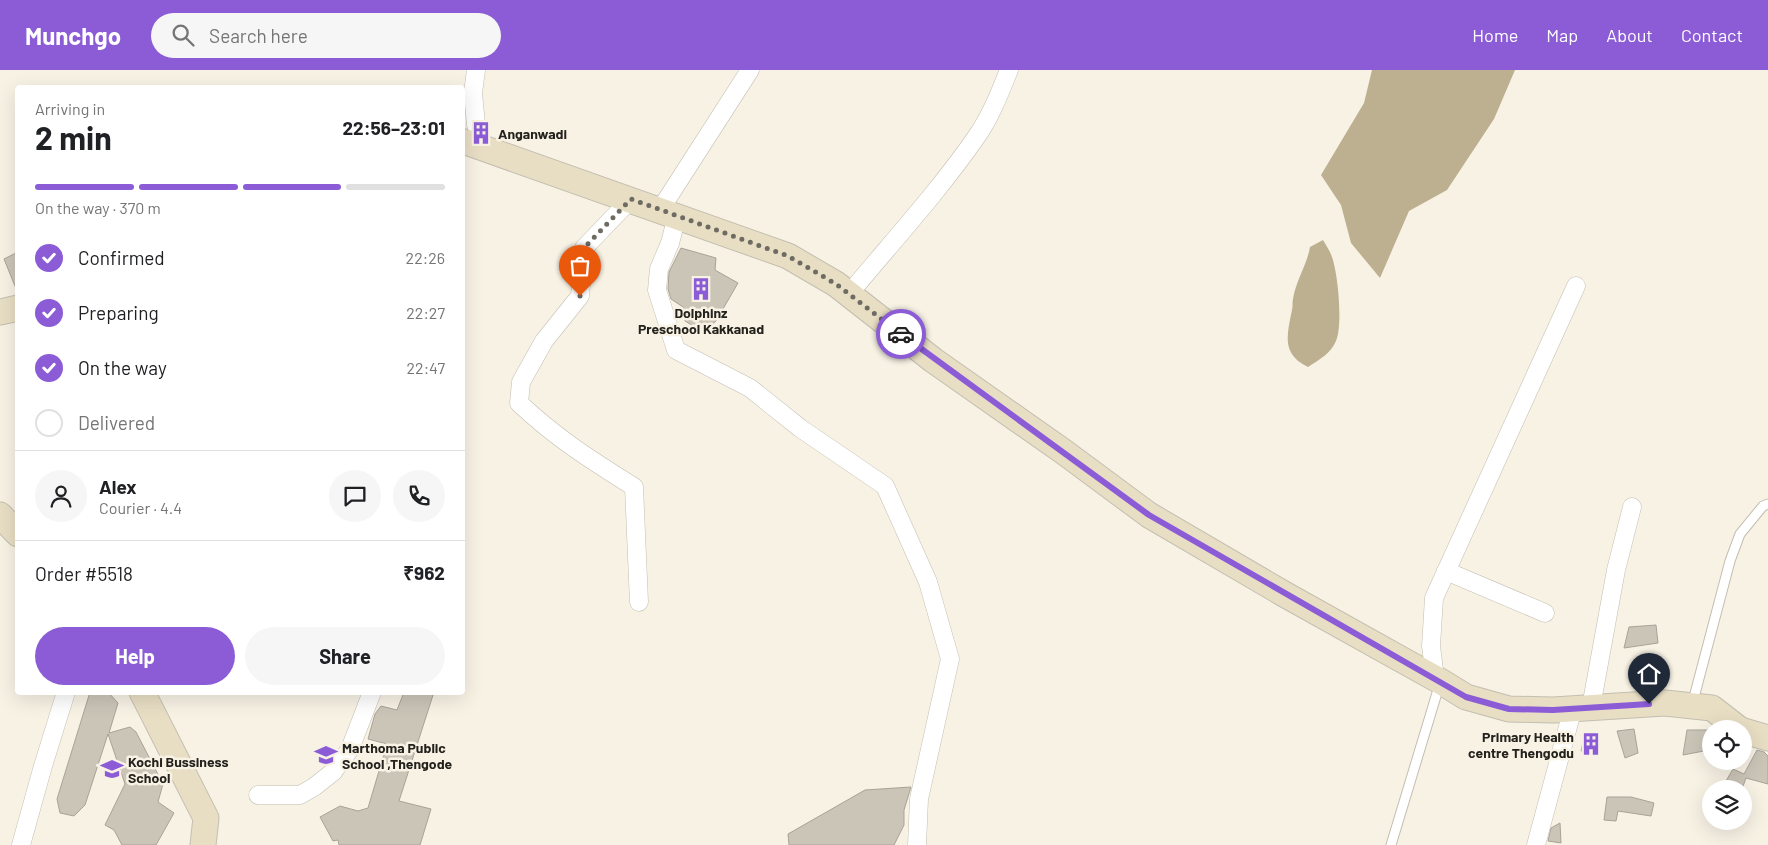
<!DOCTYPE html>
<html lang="en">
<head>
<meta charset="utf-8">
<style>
	:root { --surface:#fff; --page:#f6f6f6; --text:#202124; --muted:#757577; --line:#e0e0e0; --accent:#8b5cd6 }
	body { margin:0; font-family:Barlow,sans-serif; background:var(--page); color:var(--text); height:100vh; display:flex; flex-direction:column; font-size:19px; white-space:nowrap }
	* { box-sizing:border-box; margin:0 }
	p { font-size:16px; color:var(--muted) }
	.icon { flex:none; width:28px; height:28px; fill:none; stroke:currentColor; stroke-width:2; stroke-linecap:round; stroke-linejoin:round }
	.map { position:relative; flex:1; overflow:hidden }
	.side { position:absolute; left:15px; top:15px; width:450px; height:610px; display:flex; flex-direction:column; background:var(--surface); border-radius:5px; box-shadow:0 5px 20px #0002 }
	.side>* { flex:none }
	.tools { position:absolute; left:1702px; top:650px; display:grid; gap:10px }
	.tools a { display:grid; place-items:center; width:50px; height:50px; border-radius:50%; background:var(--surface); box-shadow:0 5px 20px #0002; font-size:25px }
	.pin { position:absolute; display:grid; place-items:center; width:42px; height:42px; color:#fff; margin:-51px -21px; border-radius:50% 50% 50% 0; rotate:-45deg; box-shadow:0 0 5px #0007 }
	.pin .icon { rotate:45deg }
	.courier { position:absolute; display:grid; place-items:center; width:50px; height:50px; margin:-25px; border:4px solid #8b5cd6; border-radius:50%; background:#fff; color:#222; box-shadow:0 1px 6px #0007 }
	.overview em { font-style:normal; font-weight:700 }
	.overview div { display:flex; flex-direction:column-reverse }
	.overview { display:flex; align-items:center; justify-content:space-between; height:85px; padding:0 20px }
	h1 { font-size:32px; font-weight:700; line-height:38px }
	.bar { display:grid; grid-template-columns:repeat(4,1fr); gap:8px 5px; align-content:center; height:60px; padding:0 20px }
	.bar i { height:6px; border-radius:4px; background:var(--line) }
	.bar .current { background:var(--accent) }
	.bar p { grid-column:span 4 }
	.line { display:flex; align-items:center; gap:12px; padding:0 20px; border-top:1px solid var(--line) }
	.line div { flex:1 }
	.round { display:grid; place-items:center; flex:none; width:52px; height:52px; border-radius:26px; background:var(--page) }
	ol { padding:0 20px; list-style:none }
	li { display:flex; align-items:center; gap:15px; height:55px }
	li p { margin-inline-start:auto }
	li .icon { padding:5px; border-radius:50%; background:var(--accent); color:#fff; stroke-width:4 }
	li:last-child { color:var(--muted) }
	li i { width:28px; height:28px; border:2px solid var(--line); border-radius:50% }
	.button { display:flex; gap:10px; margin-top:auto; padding:10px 20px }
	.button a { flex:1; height:58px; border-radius:30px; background:var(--accent); color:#fff; font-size:20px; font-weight:700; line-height:58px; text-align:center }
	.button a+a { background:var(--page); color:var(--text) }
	header { display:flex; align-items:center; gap:30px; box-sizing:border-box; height:70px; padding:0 25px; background:var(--accent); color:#fff }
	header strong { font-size:24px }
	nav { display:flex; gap:28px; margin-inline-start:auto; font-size:18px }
	.search { width:350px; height:45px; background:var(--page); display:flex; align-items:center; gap:12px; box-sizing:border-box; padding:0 18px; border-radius:28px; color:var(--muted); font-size:19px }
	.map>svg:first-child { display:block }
</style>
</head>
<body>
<header>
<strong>Munchgo</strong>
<div class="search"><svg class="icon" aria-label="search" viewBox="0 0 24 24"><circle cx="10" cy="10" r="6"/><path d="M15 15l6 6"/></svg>Search here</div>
<nav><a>Home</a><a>Map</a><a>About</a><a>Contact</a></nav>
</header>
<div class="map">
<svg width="1768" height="775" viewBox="0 0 1768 775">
	<rect width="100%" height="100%" fill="#f8f2e5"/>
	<g fill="#bdb090">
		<path d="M1372,0H1515L1494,49L1447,120L1409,141L1380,208L1351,173L1341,135L1321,105L1364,33Z"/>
		<path d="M1323,170C1326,175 1330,181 1332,187C1338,204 1343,255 1336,271C1331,283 1319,290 1308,297C1281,284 1287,265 1292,240C1293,236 1292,233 1293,229C1296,210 1307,195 1310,177Z"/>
	</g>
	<g fill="#cbc5b8" stroke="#a8a396">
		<path d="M681,178L716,188L715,200L738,213L716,251L703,262L685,251L683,237L671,229L668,219L669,202Z"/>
		<path d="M18,182V221H17L4,189Z"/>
		<path d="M1656,555L1658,573L1624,578L1629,557Z"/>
		<path d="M90,622H108L118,633L109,663L130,657L136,662L163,714L158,732L174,743L156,775H122L114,760L105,755L125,714L108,664L85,735L74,746L60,743L57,729Z"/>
		<path d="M404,622H434L399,731L431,739L420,775H339L338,770L333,771L320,747L340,736L358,741L368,738L387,674L368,669L375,644L381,636L397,640Z"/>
		<path d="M1634,659L1638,683L1625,688L1617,661Z"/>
		<path d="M1687,660H1711L1709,680L1683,685Z"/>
		<path d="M1584,667L1599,668V683L1581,681Z"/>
		<path d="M1757,680L1764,682L1768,686V714L1746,708L1742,719L1723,716L1733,699L1744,704Z"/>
		<path d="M911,717L904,740V755L894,775H789L788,764L865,720Z"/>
		<path d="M1607,727H1631L1654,733L1651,746L1618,741L1616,751L1604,750Z"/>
		<path d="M1560,753L1561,773L1548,771L1551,758Z"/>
	</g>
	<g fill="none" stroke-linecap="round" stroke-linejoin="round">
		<defs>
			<g id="service">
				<path d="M1692,635L1730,491L1740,464L1763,436L1768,434"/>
				<path d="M1391,775L1440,613"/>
			</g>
			<g id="minor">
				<path d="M476,55L473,23L476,0"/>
				<path d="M631,129L584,178L580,226L544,271L521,312L519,333C556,368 591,390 634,417L639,532"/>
				<path d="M660,140L750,0"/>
				<path d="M677,146L670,173L659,199L657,220L676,280L750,318L800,358L885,416L928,512L950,589L919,729L917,775"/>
				<path d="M849,224C892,172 939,121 977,66C991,46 1000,22 1009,0"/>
				<path d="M1446,501L1545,543"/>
				<path d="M1435,608L1431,576L1434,528L1576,216"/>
				<path d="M1591,637L1616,500L1632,437"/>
				<path d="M258,725H300L314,717L333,702L350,679L372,622"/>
				<path d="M21,775L43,696L66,622"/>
				<path d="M1536,775L1573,638"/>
			</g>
			<g id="secondary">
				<path d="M462,72H466L788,186L836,214L933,290L1064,382L1149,445L1284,524L1440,611L1466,627L1509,639L1553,640L1665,633L1712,638L1739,659"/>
				<path d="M0,242L18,238"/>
				<path d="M0,445L18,464"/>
				<path d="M142,622L206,748L203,775"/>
				<path d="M1744,661L1768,668"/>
			</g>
		</defs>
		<use href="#service" stroke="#c3beb1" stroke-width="11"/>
		<use href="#minor" stroke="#c3beb1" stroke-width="19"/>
		<use href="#secondary" stroke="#c3beb1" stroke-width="27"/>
		<use href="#service" stroke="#fff" stroke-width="9"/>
		<use href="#minor" stroke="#fff" stroke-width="18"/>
		<use href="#secondary" stroke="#e8dec4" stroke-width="25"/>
	</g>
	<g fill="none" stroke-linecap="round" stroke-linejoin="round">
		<path stroke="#6e6b63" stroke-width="5" stroke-dasharray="0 9" d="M580,226L584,178L631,129L788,186L836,214L901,264"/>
		<path stroke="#8b5cd6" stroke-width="6" d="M901,264L1149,445L1466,627L1509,639L1553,640L1649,634"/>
	</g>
	<defs>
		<symbol id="building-bare" viewBox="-9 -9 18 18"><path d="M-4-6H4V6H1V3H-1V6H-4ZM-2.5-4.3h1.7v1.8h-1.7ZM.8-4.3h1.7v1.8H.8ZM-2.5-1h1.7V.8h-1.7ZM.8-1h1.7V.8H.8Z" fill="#8b5cd6" stroke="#f8f2e5" stroke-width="2.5" paint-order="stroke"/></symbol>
		<symbol id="school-bare" viewBox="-9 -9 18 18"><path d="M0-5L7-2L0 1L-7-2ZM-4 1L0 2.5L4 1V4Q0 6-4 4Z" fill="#8b5cd6" stroke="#f8f2e5" stroke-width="2.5" paint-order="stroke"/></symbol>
		<symbol id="university-bare" viewBox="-9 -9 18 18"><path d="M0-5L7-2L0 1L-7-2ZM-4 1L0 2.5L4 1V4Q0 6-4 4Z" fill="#8b5cd6" stroke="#f8f2e5" stroke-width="2.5" paint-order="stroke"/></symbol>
	</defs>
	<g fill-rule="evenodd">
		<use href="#building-bare" x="465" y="47" width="32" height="32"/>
		<use href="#building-bare" x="685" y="203" width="32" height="32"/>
		<use href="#building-bare" x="1575" y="658" width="32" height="32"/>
		<use href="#school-bare" x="310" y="669" width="32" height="32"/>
		<use href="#university-bare" x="96" y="683" width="32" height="32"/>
	</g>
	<g text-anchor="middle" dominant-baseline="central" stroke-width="5" stroke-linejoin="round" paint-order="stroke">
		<g font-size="14" font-weight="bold" fill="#24221d" stroke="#f8f2e5" text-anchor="start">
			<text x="498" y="63">Anganwadi</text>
			<text x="701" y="242" text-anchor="middle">Dolphinz<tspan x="701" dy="16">Preschool Kakkanad</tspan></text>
			<text x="1574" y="666" text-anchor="end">Primary Health<tspan x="1574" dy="16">centre Thengodu</tspan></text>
			<text x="342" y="677">Marthoma Public<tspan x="342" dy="16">School ,Thengode</tspan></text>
			<text x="128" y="691">Kochi Bussiness<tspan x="128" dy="16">School</tspan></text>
		</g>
	</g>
</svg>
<div class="tools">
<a><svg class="icon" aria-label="locate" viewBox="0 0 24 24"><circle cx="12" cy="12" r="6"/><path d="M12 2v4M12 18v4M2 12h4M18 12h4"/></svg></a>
<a><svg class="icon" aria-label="layers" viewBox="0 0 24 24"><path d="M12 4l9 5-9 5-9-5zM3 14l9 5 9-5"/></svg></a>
</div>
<div class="pin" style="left:580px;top:226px;background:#ea580c"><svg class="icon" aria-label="bag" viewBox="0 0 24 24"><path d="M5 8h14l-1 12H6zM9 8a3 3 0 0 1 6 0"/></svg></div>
<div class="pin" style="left:1649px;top:634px;background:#1f2937"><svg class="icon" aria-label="home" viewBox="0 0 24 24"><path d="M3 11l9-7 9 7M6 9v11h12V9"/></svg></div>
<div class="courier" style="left:901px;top:264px"><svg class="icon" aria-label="car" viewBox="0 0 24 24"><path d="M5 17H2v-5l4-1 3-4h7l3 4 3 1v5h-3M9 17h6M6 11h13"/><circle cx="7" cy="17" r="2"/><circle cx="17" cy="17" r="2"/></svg></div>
<section class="side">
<div class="overview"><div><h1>2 min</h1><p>Arriving in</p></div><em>22:56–23:01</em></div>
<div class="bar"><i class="current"></i><i class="current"></i><i class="current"></i><i></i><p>On the way · 370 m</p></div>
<ol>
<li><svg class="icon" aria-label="check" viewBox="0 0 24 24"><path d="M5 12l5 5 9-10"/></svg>Confirmed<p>22:26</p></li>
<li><svg class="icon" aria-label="check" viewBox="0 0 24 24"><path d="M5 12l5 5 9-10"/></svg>Preparing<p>22:27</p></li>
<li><svg class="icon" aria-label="check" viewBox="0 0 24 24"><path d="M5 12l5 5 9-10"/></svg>On the way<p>22:47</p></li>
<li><i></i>Delivered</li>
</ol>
<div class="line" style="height:90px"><a class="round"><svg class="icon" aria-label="person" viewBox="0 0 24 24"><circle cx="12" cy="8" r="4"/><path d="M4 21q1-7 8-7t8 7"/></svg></a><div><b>Alex</b><p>Courier · 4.4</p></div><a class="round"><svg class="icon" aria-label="chat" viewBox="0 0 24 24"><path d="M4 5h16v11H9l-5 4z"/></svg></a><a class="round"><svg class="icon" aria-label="phone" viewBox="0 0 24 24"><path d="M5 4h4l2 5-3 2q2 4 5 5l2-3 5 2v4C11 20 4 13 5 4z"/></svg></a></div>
<div class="line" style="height:65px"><div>Order #5518</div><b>₹962</b></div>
<div class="button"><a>Help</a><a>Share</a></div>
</section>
</div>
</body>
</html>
